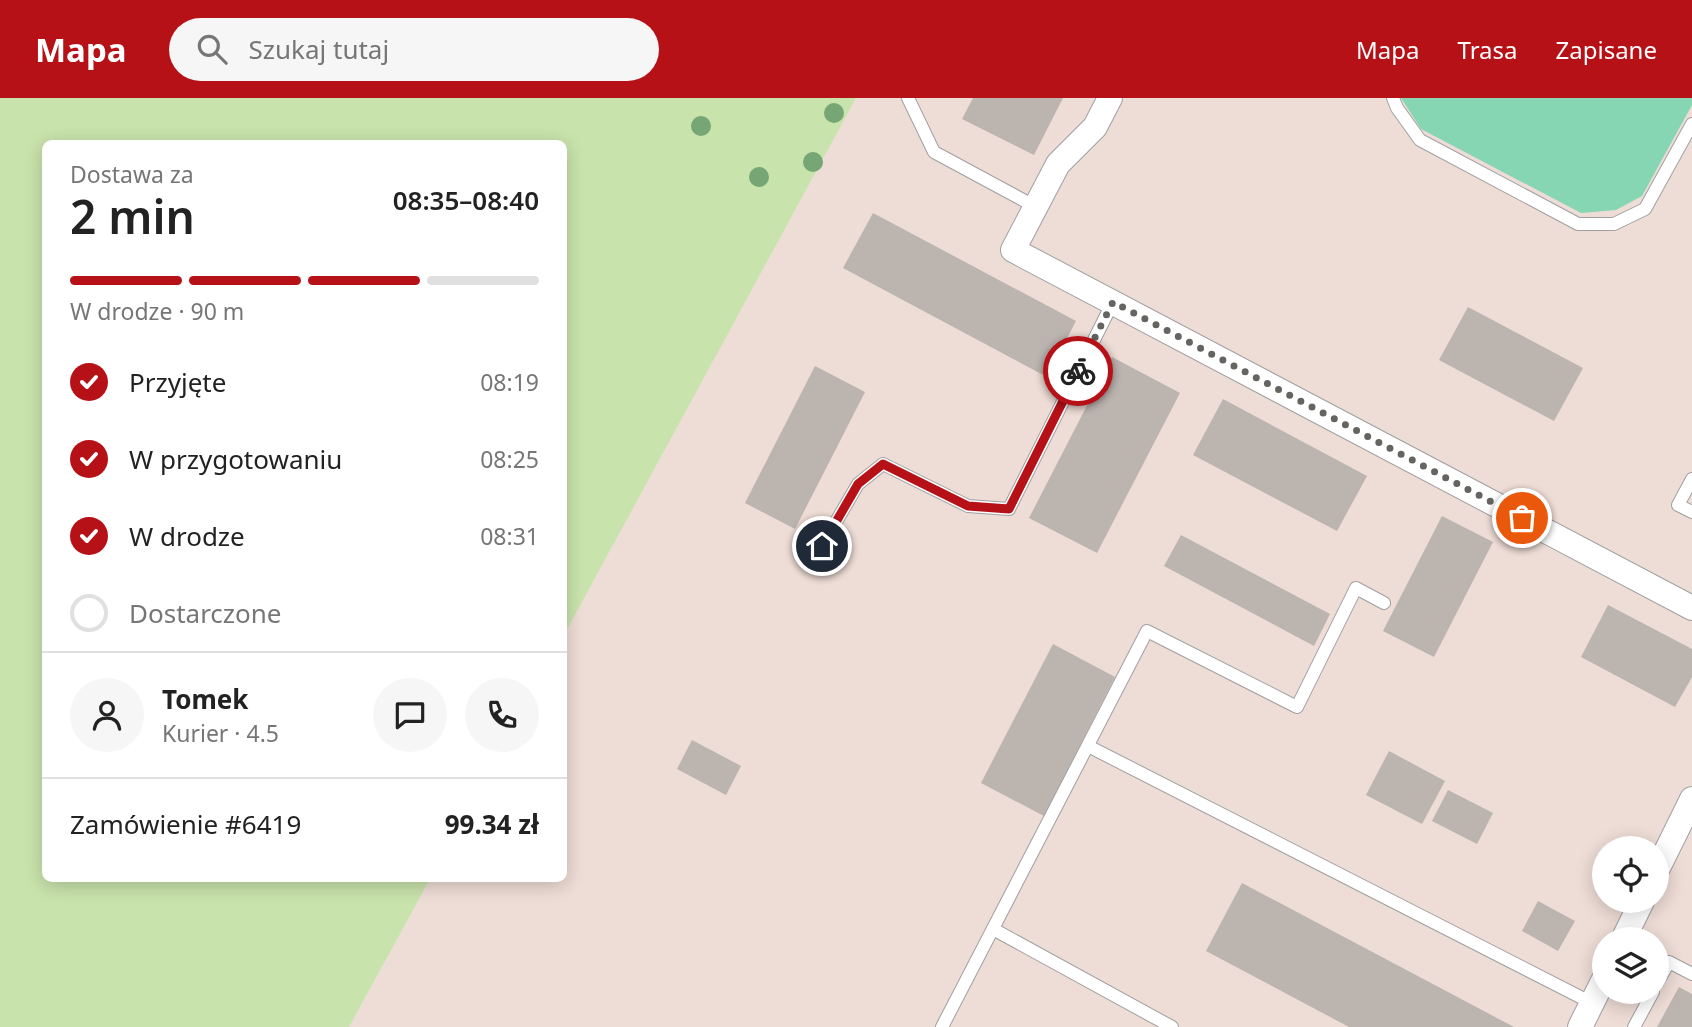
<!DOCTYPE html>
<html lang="pl">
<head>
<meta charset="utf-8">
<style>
	:root { --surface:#fff; --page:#f6f6f6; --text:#222; --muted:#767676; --line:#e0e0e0; --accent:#b71118 }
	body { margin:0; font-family:"Noto Sans",sans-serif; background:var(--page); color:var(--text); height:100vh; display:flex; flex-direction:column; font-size:26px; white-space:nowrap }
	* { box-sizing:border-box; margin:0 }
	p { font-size:23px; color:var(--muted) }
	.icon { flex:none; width:38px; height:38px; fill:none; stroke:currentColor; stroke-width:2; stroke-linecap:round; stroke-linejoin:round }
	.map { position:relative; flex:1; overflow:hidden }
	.sheet { position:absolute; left:42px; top:42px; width:525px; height:742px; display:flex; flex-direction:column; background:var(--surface); border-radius:10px; box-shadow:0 4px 18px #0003 }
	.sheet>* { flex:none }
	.controls { position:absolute; left:1592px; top:738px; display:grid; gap:14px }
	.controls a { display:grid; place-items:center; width:77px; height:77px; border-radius:50%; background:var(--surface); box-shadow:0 4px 18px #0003; font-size:35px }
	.pin { position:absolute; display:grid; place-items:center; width:60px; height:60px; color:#fff; margin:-30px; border:4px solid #fff; border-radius:50%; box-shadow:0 2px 7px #0007 }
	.courier { position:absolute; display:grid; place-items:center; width:70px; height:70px; margin:-35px; border:5px solid #b71118; border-radius:50%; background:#fff; color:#222; box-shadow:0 2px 9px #0007 }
	.overview em { font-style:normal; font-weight:600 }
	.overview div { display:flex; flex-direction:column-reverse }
	.overview { display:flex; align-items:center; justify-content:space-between; height:119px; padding:0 28px }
	h1 { font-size:46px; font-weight:600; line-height:52px }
	.bar { display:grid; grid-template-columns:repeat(4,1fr); gap:10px 7px; align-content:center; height:84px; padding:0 28px }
	.bar i { height:9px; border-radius:5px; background:var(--line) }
	.bar .on { background:var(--accent) }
	.bar p { grid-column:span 4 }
	.line { display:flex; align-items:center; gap:18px; padding:0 28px; border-top:2px solid var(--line) }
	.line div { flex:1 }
	.round { display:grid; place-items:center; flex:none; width:74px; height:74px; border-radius:37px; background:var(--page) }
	ol { padding:0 28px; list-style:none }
	li { display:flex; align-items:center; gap:21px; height:77px }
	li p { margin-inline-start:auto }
	li .icon { padding:7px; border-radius:50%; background:var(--accent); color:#fff; stroke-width:4 }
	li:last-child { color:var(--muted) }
	li i { width:38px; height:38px; border:4px solid var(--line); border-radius:50% }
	header { display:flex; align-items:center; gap:42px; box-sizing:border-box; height:98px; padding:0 35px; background:var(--accent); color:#fff }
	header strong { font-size:33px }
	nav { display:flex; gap:38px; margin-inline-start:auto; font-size:24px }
	.search { width:490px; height:63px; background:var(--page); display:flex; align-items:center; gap:18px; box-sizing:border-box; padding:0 24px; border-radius:38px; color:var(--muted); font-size:26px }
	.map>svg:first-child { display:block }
</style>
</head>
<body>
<header>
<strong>Mapa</strong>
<div class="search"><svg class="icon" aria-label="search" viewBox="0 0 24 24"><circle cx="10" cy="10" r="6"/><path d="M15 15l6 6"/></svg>Szukaj tutaj</div>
<nav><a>Mapa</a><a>Trasa</a><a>Zapisane</a></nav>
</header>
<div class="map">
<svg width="1692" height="929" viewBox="0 0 1692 929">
	<rect width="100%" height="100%" fill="#ece9e2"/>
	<path fill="#eedcd6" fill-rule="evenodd" d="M856,0H1692V929H349L430,781L564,780V536ZM1605,751H1657V803H1605ZM1605,842H1657V894H1605Z"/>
	<path fill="#c9e3ac" d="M0,0H856L564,537V46H46V780L430,781L349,929H0Z"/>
	<path fill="#86d6b4" d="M1401,0H1692V7L1642,98L1616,112L1581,115L1421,31Z"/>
	<g fill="#bcb4af">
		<path d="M973,0H1063L1034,57L962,21Z"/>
		<path d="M873,115L1076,223L1047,279L843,170Z"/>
		<path d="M1468,209L1583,270L1554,323L1439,262Z"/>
		<path d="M1112,259L1180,295L1097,455L1029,420Z"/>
		<path d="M815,268L865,294L795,431L745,405Z"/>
		<path d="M1223,301L1367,378L1337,433L1193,357Z"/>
		<path d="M1442,418L1493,444L1434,559L1383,533Z"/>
		<path d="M1181,437L1330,516L1314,548L1164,468Z"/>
		<path d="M1608,507L1692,551V579L1675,609L1581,559Z"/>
		<path d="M1053,546L1115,579L1044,718L981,685Z"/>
		<path d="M692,642L741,668L726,697L677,671Z"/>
		<path d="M1389,653L1445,683L1422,726L1366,697Z"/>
		<path d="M1448,692L1493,715L1477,746L1432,723Z"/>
		<path d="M1242,785L1514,929H1349L1206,853Z"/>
		<path d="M1538,803L1575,823L1558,853L1522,833Z"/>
		<path d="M1679,889L1692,896V929H1657Z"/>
	</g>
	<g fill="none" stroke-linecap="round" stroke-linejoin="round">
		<defs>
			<g id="lane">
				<path d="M908,0L934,54L1036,109"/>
				<path d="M1393,0L1397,10L1420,42L1578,126H1614L1645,111L1692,26"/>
				<path d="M1692,381L1678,407L1692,414"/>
				<path d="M822,448L858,386L883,366L968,408L1009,411L1113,204"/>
				<path d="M1088,648L1592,905"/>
				<path d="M993,831L1172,929"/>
				<path d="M1657,885L1669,864L1692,876"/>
				<path d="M942,929L1147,533L1297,609L1356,490L1384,505"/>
				<path d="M1634,929L1653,894"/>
			</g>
			<g id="street">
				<path d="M1110,0L1095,29L1058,66L1013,152L1692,510"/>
				<path d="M1657,772L1692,701"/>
				<path d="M1623,842L1642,803"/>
				<path d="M1580,929L1605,879"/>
			</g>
		</defs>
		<use href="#lane" stroke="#a0a0a0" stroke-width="14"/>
		<use href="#street" stroke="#a0a0a0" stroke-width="26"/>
		<use href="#lane" stroke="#fff" stroke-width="12"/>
		<use href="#street" stroke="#fff" stroke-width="24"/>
	</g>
	<g fill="#75a673">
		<circle cx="834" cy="15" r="10"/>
		<circle cx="701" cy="28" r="10"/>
		<circle cx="813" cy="64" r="10"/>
		<circle cx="759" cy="79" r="10"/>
	</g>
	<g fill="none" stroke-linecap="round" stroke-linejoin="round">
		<path stroke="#656461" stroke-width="7" stroke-dasharray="0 12.6" d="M1078,273L1113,204L1522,420"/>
		<path stroke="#b71118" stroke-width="9" d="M822,448L858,386L883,366L968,408L1009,411L1078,273"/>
	</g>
</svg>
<div class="controls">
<a><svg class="icon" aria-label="locate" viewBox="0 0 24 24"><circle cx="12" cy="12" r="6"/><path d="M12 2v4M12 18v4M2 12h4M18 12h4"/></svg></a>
<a><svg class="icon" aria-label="layers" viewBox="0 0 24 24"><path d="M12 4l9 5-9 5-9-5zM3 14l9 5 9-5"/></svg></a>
</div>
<div class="pin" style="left:1522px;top:420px;background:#ea580c"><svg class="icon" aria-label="bag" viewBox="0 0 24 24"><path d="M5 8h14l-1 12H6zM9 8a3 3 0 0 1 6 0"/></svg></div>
<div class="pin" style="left:822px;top:448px;background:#1f2937"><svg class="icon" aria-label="home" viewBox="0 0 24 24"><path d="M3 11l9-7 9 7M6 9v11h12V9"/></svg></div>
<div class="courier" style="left:1078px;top:273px"><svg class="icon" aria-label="bike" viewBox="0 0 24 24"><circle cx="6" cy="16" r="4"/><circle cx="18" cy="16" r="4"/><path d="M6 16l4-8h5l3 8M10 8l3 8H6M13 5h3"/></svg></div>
<section class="sheet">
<div class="overview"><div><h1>2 min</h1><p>Dostawa za</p></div><em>08:35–08:40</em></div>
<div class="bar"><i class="on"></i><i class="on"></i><i class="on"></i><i></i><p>W drodze · 90 m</p></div>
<ol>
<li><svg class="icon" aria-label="check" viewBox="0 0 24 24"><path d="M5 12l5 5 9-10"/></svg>Przyjęte<p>08:19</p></li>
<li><svg class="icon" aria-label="check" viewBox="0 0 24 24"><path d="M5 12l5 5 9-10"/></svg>W przygotowaniu<p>08:25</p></li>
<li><svg class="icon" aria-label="check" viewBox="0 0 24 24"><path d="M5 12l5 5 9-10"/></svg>W drodze<p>08:31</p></li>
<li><i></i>Dostarczone</li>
</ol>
<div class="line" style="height:126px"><a class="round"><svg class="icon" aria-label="person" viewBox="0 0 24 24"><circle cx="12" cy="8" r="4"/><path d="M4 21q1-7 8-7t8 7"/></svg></a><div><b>Tomek</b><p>Kurier · 4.5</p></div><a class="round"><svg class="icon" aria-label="chat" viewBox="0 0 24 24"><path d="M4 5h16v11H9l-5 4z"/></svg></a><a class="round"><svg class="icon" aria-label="phone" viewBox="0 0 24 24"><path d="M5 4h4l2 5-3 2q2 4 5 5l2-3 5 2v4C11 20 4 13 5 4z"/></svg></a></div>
<div class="line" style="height:91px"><div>Zamówienie #6419</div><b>99.34 zł</b></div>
</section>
</div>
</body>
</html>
